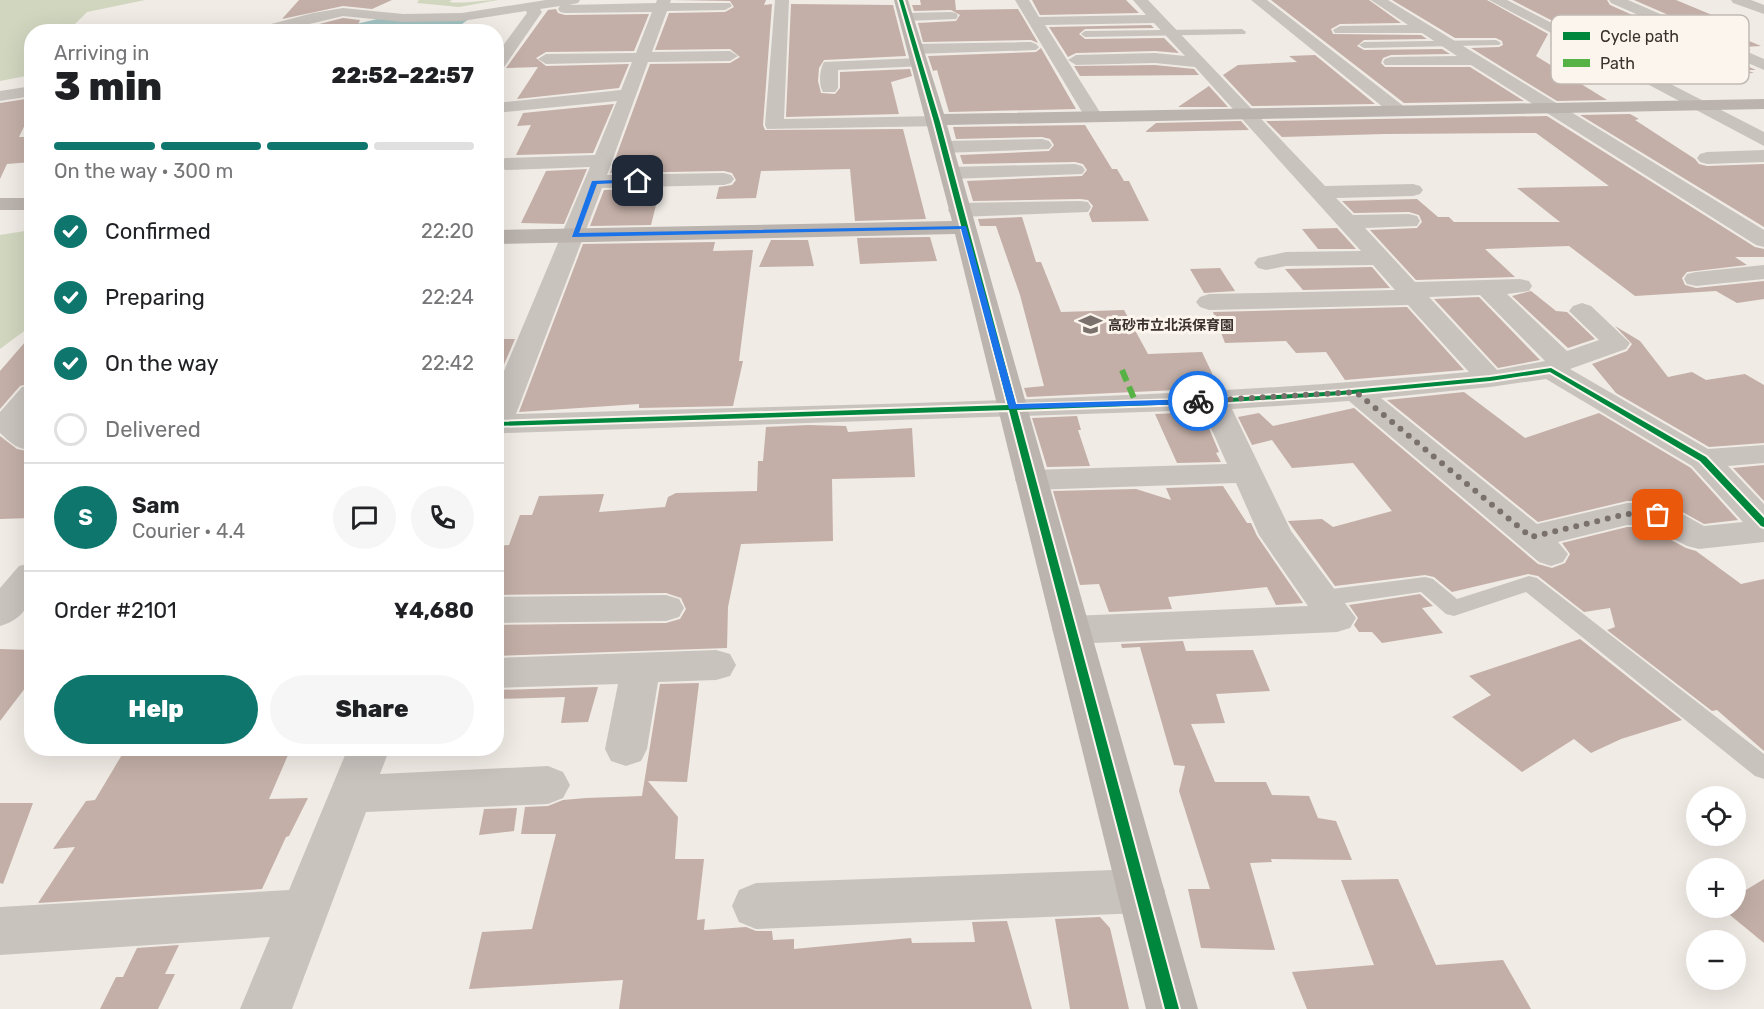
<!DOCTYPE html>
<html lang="en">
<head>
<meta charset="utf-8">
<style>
	body { margin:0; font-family:Rubik,"Noto Sans JP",sans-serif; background:#f6f6f6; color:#202124; height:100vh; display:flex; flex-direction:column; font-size:22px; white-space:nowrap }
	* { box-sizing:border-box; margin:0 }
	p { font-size:20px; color:#757577 }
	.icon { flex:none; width:33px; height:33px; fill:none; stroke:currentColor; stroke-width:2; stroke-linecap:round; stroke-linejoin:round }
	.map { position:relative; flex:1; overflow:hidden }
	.side { position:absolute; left:24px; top:24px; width:480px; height:732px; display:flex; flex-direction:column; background:#fff; border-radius:24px; box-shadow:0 6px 24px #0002 }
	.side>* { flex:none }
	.tools { position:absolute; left:1686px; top:786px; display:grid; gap:12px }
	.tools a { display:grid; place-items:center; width:60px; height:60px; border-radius:50%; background:#fff; box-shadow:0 6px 24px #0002; font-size:30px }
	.pin { position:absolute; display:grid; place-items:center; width:51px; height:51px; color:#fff; margin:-26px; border-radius:12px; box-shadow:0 3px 9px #0006 }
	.courier { position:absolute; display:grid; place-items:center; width:60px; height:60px; margin:-30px; border:4px solid #1a73e8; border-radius:50%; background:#fff; color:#222; box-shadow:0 2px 8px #0007 }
	.headline em { font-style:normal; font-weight:800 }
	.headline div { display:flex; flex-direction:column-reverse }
	.headline { display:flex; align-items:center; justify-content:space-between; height:102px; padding:0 30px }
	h1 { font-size:39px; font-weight:800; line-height:45px }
	.bar { display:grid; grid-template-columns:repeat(4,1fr); gap:9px 6px; align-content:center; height:72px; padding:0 30px }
	.bar i { height:8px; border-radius:4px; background:#e0e0e0 }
	.bar .current { background:#0f766e }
	.bar p { grid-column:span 4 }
	.line { display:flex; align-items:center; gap:15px; padding:0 30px; border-top:2px solid #e0e0e0 }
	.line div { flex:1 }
	.round { display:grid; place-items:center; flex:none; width:63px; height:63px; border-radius:32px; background:#f6f6f6 }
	ol { padding:0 30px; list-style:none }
	li { display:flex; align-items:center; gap:18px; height:66px }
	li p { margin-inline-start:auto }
	li .icon { padding:6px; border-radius:50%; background:#0f766e; color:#fff; stroke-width:4 }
	li:last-child { color:#757577 }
	li i { width:33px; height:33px; border:3px solid #e0e0e0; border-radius:50% }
	.primary-button { display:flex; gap:12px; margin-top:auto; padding:12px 30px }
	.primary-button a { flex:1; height:69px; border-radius:36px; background:#0f766e; color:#fff; font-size:24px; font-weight:800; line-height:69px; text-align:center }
	.primary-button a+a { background:#f6f6f6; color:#202124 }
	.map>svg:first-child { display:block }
	.green { fill:#d1d6bf }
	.water { fill:#a1c2c1 }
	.building { fill:#c3afa7 }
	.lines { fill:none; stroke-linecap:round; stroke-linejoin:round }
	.lane { fill:#c9c3be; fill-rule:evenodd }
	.street { fill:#c9c3be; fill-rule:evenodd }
	.secondary { fill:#bab3ae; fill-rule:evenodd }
	.quiet { stroke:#57b246; stroke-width:6; stroke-dasharray:12 6; stroke-linecap:butt }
	.cycleway-casing { stroke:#fbf5ee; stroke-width:4 }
	.cycleway { fill:#00873e; fill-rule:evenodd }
	.route { fill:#1a73e8 }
	.done { stroke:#7a716c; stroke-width:6; stroke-dasharray:0 10.8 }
	.labels { text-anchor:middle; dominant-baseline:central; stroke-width:6; stroke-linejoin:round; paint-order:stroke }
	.far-poi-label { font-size:14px; font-weight:bold; fill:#3b302b; stroke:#fbf5ee; text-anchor:start }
	.key { fill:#fbf5ee; stroke:#c1bab4; stroke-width:1.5 }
	.key-label { font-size:16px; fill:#3b302b }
</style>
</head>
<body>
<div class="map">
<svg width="1764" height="1009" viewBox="0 0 1764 1009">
	<rect width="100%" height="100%" fill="#f0ebe5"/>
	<path class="green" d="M0,0H145L87,12L74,25L79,31L32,32L31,75L0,81Z
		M419,0H452L449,2C463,4 483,0 498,0L459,7L417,3Z
		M31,230V326L0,349V235Z"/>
	<path class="water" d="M382,18H470L453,31L321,32Z"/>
	<path class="building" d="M299,0H392L372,9L343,6L282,19Z
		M673,0H766L764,5L772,4L763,125L765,130L903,129L926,219L855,221L850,169L761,171L756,198L716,199L719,187L732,185L736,180L732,173L724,171L610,173L650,64L730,63L740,57L730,49L655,50L669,13L725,12L734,7L730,1Z
		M920,0H955L956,10L1018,9L1038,43L1031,40L923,42L918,23L956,21L960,15L951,10L914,11L912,5H921Z
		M1032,0H1126L1139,13L1040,15Z
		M1271,0H1369L1401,23L1340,24L1331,29L1333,34L1421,35L1427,39L1364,40L1357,46L1364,50L1442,49L1450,54L1391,55L1383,58L1381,63L1385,67H1470L1524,101L1404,103Z
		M1392,0H1487L1548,34L1536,56L1607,100L1557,101L1471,48L1499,47L1503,45L1502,41L1496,38H1455Z
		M1512,0H1607L1610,5L1756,70H1746L1754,73L1717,74L1733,82L1674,83Z
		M1634,0H1676L1748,30H1723L1761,46L1744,47L1751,50H1749Z
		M791,4L893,5L906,56L824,60L819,68L818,81L821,93L835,94L840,88V72L910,69L912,76L891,82L899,114L786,117Z
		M556,9L558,13L565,15L649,14L634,51L546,52L536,58L546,66L629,64L619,88L517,99L538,67L506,68L548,10Z
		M343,18L360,20L355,32H288Z
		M1151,25L1154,28L1085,29L1079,34L1085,39L1164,38L1179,53L1155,51L1076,53L1068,57L1049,27Z
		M1041,48L1076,109L949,112L937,70L933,71L928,56L1036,52Z
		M1315,55L1375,104L1252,106L1223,75L1238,65L1297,62L1289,56Z
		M1155,65L1194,69L1199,75L1080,76L1074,66Z
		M1209,86L1228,107H1178Z
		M32,98V110L19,137H32V162L7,164L0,179V103Z
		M614,104L593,153L516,155L531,125L517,126L523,113Z
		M1630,114L1639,119L1635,120L1695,159L1699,164L1707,166L1764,164V227L1580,115Z
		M1547,116L1755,247L1764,249V257H1735L1747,265L1687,272L1682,278L1685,285L1696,288L1764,281V299L1737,303L1716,291L1635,296L1569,246L1485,249L1515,277L1416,280L1370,230L1417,228L1422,222L1419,215L1409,212L1354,213L1342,201L1417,199L1438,217H1449L1454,222H1560L1517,188L1609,186L1536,133L1384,134L1282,137L1266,121Z
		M1241,121L1249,130L1145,132L1156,123Z
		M1085,125L1112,169H1117L1124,181H1129L1149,221L1092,222L1089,214L1093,206L1088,200L1080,199L973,201L967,181L1082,176L1087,170L1083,164L1075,162L963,164L960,155L1049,151L1054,145L1050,139L1042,137L956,139L953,127Z
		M587,169L564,224L521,223L546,171Z
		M660,189L651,225L590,226L604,190Z
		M1022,217L1036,262H1041L1061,312L1124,310L1148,354L1202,352L1219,388L1027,397L1024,388L1044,386L1020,295L996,226H980L978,219Z
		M1337,228L1356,249H1318L1302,229Z
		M930,237L937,261L860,264L857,238Z
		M771,240H808L814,266L759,267Z
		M715,242L713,251L753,250L739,361H743L733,406L639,408V404L519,412L583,244Z
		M1372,267L1390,288L1303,290L1285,269Z
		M1220,268L1235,291L1204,293L1190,269Z
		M1531,291L1556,311L1567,312L1595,339L1568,348L1512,296Z
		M1479,297L1540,360L1498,368L1434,299Z
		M1407,307L1464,370L1345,380L1326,352L1296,353L1286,341L1225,343L1213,312Z
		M1615,326L1640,341L1668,377L1692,372L1706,380L1745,374L1764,385V443L1709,447L1616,393L1592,364L1627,351L1632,344Z
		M32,334V383L20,386L0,409V371Z
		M496,339H515L496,383Z
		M1464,392L1525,438L1599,413L1691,468L1738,520L1704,524L1670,505L1648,501H1627L1538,522L1387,400Z
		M1354,408L1538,564L1552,568L1565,563L1570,554L1562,543L1627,527H1647L1686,548L1696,551L1741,584L1764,579V751L1717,710L1712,711L1607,630L1615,627L1610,608L1584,612L1538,576L1528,574L1452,592L1434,577L1425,575L1335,586L1288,521L1322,519L1333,527L1392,511L1353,463L1292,468L1272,440L1252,445L1238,417L1259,413L1273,426Z
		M1202,412L1219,452L1216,453L1221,462L1177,463L1155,414Z
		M1077,416L1081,430H1078L1090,466L1047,467L1032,418Z
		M808,425L846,426L848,432L912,428L915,477L832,479L833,541L741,544L728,607L727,648L496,656V625L666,623L680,619L686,609L681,598L666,593L496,595V546L509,545L520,515H532L539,496L604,494L599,512L665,507L668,497L676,493L757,491L758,461H763L766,427Z
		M0,436L17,449L32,452V518L0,519Z
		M1764,465V501L1733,468Z
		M1223,486L1247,523H1251L1257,536L1303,603L1276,605L1267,587L1168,597L1172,609L1109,612L1099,584L1080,585L1053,491L1136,489L1171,500L1166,488Z
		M1420,594L1433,606L1422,608L1443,633L1382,643L1372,632H1359L1354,625L1358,618L1349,605Z
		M1580,639L1682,720L1621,739L1591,753L1574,739L1522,772L1452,717L1491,695L1469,676Z
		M1183,641L1186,651L1253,650L1270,691L1216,694L1225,723L1191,724L1215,782H1266L1272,795L1309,796L1318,818L1336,821L1352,860L1271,859L1272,862L1250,863L1275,950L1201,948L1188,889H1210L1179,791L1185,766L1174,765L1140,647L1122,648L1121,644Z
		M0,649L32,650V679L0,721Z
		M699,683L687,782L648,781L678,817L675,859H704L697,920L705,919L704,930L746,927L756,931H772L773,940L794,939V949L911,938L912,943L975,942L972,922L1007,921L1032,1009H619L623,980L469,989L482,932L532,929L556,834H521L525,807L548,806L563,800L586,798L642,796L660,684Z
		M598,687L588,722L561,723L565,697L496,699V690Z
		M126,748H291L269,799L308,798L289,836L286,837L262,889L38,903L75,847L53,849L86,801L95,800Z
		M0,803H33L3,884L0,883Z
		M517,808L514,831L479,835L484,809Z
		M1398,879L1436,965L1503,960L1531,1009H1307L1292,972L1374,965L1341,880Z
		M1764,879V943L1730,915L1734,912L1729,908H1736V896Z
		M1100,917L1110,928L1129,1009H1070L1055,919Z
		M179,945L165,974H175L158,1009H100L116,977H123L137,948Z"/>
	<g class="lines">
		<path class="lane" d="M1242,29L1246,32L1245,34L1085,37L1081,34L1085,31Z
			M1496,40L1501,43L1499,45L1364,48L1359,45L1364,42Z
			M1529,576L1537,578L1764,754V779L1755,776L1526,592L1454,616L1446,614L1421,592L1324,606L1316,603L1313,598L1316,593L1324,590L1425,577L1433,579L1457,599Z"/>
		<path class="street" d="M546,0H580L578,3L569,5L656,3L657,0H671L670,3H730L732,6L725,10L667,11L652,52L730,51L738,56L730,61L648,62L607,175L724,173L731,175L734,179L731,183L724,185L602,188L516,414C833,404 1152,402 1469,372L1408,305L1209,310L1200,307L1196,302L1200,297L1209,294L1395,290L1373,265L1286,266L1266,270L1258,268L1254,263L1258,258L1286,252L1361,251L1195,67L1155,63L1076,65L1068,60L1076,55L1155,53L1185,56L1154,23L1045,25L1103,117L1100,121H1088L1085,117L1015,0H1029L1039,17L1146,15L1133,0H1148L1325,186L1413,184L1420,186L1423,190L1420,194L1413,196L1336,198L1353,215L1409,214L1417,216L1420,221L1417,226L1365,228L1415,282L1520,279L1529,281L1532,286L1529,291L1507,294L1567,351L1599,340L1569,311L1573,306L1582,303L1591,306L1630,343L1626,349L1570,369L1708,449L1764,445V463L1728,466L1764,504V542L1699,549L1687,546L1648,525H1627L1558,542L1568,554L1563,562L1551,566L1539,562L1349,401L1232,409L1291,531L1356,618L1350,628L1337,632L1071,644L1058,640L1052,630L1058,620L1071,616L1308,606L1259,535L1236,483L1031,490L1020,487L1015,480L1020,473L1031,470L1227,464L1203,410L505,433L496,435V390L590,167L506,170L499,168L496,163L499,160L506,158L595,155L617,101L496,113V103L621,90L632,62L546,64L538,59L546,54L636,53L652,12L565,13L560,12L558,9L560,6L540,9L542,12L502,70L496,72V55L527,13L526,11L462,21L403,22L343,16L276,32H250L252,29L313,13L343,8L403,14L462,13ZM1480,295L1545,361L1497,370L1429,297ZM1546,379L1692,466L1743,522L1704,526L1670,507L1648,503H1627L1537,524L1381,398L1490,387Z
			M775,0H789L784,119L937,116L944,118L946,122L944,126L767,129L765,125Z
			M1251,0H1267L1406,108L1409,112L1406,116H1394Z
			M1371,0H1388L1764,230V247L1756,245L1471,65H1385L1383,62L1385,59L1391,57L1457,56L1422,33H1335L1333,30L1340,26L1408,25Z
			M1489,0H1507L1764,132V146Z
			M1609,0H1628L1764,59V70L1611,3Z
			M1731,0H1751L1764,5V14L1733,3Z
			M951,12L956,13L958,16L956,19L906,21L899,17L906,13Z
			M1031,42L1036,44L1039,47L1036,50L915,54L907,49L915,44Z
			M918,58L924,60L926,63L924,66L838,70V88L835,92H823C818,85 820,68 824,62Z
			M32,86V96L0,101V91Z
			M1042,139L1049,141L1052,145L1049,149L944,153L937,151L934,147L937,143L944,141Z
			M1764,150V162L1707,164L1700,162L1697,158L1700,154L1707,152Z
			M1075,164L1082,166L1085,170L1082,174L950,179L943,177L940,173L943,169L950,167Z
			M1080,201L1088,202L1091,207L1088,212L959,217L951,215L948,210L951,205L959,203Z
			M1764,265V279L1696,286L1687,284L1684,279L1687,274L1696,272Z
			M32,385V412L24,422L32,429V450C17,450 10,442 0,433V412L22,387Z
			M32,563C32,592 34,616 0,626V588L19,566Z
			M666,595L679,599L684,608L679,617L666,621L496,623V597Z
			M716,650L730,654L736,665L730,676L716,680L658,682L647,749L641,761L626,766L611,761L605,749L618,684L496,688V658Z
			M348,748H390L380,774L548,766L563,772L570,785L563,798L548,804L366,812L292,1009H240L270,937L0,955V907L289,890Z
			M1141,869L1158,875L1165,891L1158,907L1141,913L756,929L739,922L732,906L739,890L756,883Z"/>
		<path class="secondary" d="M894,0H908L944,114L1764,99V109L947,125L1198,1009H1146L955,234L496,244V230L952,221Z
			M0,198H32V210H0Z"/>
		<path class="quiet" d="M1122,370L1136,403"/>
		<defs>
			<path id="cycleway" d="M899,0H903L940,122L1016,405L1214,399L1341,391L1490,377L1551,368L1706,457L1764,518V527L1761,526L1700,461L1550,372L1490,381L1341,395L1214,403L1017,410L1179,1009H1165L1009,410L496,426V422L1008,405L934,122Z"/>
		</defs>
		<use href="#cycleway" class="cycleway-casing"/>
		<use href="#cycleway" class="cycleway"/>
	</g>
	<path class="route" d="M638,179L640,182L597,184L579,233L966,226L1016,404L1198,399L1202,401L1198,404L1009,409L961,229L572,237L592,181Z"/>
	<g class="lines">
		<path class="done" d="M1198,401L1356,392L1531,537L1627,514L1658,515"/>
	</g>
	<defs>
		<symbol id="school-bare" viewBox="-9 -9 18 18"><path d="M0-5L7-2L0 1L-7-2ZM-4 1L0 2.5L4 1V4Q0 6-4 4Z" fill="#7a716c" stroke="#fbf5ee" stroke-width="2.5" paint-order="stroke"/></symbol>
	</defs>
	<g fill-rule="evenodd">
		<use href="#school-bare" x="1074" y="308" width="33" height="33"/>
	</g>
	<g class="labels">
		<g class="far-poi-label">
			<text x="1108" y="325">高砂市立北浜保育園</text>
		</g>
	</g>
	<rect x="1551" y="15" width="198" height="69" rx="9" class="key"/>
	<rect x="1563" y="32" width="27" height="8" fill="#00873e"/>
	<rect x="1563" y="59" width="27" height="8" fill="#57b246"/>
	<g class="key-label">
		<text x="1600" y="42">Cycle path</text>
		<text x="1600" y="69">Path</text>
	</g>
</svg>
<div class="tools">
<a><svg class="icon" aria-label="locate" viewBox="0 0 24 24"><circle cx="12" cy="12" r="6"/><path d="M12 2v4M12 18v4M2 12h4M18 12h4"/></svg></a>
<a>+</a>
<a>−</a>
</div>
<div class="pin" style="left:1658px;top:515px;background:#ea580c"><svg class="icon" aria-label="bag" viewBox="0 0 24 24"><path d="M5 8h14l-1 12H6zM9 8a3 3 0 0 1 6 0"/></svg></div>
<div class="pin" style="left:638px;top:181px;background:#1f2937"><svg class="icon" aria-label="home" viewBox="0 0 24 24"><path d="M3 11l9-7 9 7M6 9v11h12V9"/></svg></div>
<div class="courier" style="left:1198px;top:401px"><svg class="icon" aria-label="bike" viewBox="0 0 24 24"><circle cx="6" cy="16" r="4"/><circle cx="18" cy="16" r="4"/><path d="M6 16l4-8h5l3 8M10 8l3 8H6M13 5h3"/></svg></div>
<section class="side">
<div class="headline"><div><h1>3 min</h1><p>Arriving in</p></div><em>22:52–22:57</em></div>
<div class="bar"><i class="current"></i><i class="current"></i><i class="current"></i><i></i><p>On the way · 300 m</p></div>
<ol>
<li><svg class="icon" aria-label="check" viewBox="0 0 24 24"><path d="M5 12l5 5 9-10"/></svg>Confirmed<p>22:20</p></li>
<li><svg class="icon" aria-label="check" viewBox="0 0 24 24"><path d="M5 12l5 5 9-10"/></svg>Preparing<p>22:24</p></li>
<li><svg class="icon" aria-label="check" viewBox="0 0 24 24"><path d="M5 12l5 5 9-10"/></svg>On the way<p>22:42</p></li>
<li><i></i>Delivered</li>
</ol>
<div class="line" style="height:108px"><b class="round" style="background:#0f766e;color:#fff">S</b><div><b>Sam</b><p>Courier · 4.4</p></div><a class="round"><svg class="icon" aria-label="chat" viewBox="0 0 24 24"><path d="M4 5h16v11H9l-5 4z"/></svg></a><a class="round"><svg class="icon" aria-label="phone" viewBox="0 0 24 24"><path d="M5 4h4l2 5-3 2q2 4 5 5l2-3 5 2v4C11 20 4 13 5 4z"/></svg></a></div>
<div class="line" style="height:78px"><div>Order #2101</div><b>¥4,680</b></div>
<div class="primary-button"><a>Help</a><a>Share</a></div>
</section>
</div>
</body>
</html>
